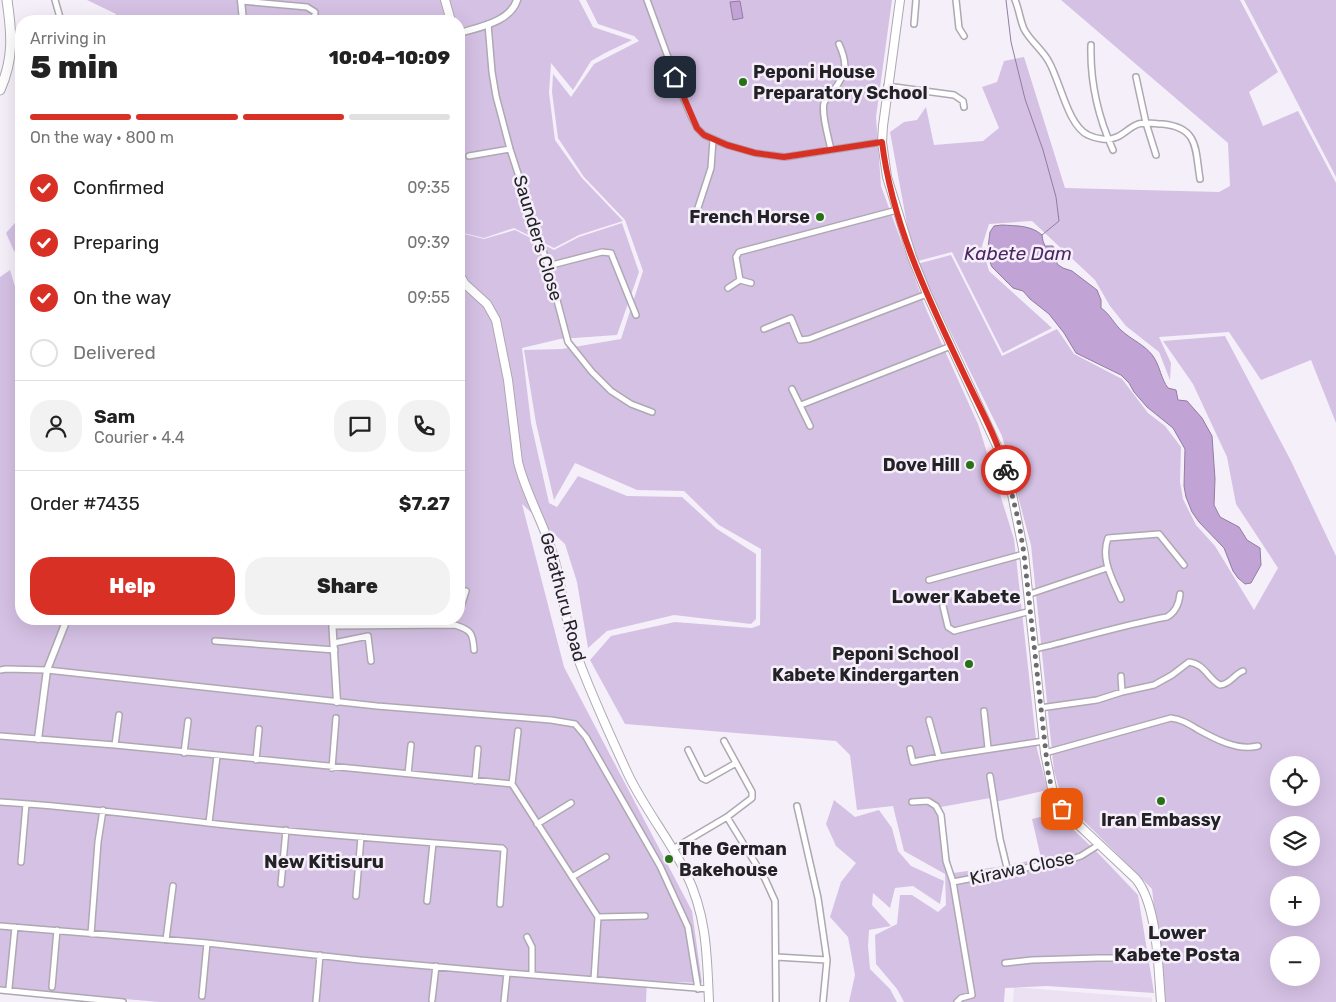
<!DOCTYPE html>
<html lang="en">
<head>
<meta charset="utf-8">
<style>
	body { margin:0; font-family:Rubik,sans-serif; background:#f2f2f2; color:#222; height:100vh; display:flex; flex-direction:column; font-size:19px; white-space:nowrap }
	* { box-sizing:border-box; margin:0 }
	p { font-size:16px; color:#767676 }
	.icon { flex:none; width:28px; height:28px; fill:none; stroke:currentColor; stroke-width:2; stroke-linecap:round; stroke-linejoin:round }
	.map { position:relative; flex:1; overflow:hidden }
	.sheet { position:absolute; left:15px; top:15px; width:450px; height:610px; display:flex; flex-direction:column; background:#fff; border-radius:20px; box-shadow:0 5px 20px #0002 }
	.sheet>* { flex:none }
	.buttons { position:absolute; left:1270px; top:756px; display:grid; gap:10px }
	.buttons a { display:grid; place-items:center; width:50px; height:50px; border-radius:50%; background:#fff; box-shadow:0 5px 20px #0002; font-size:25px }
	.pin { position:absolute; display:grid; place-items:center; width:42px; height:42px; color:#fff; margin:-21px; border-radius:10px; box-shadow:0 2px 8px #0006 }
	.courier { position:absolute; display:grid; place-items:center; width:50px; height:50px; margin:-25px; border:4px solid #d93025; border-radius:50%; background:#fff; color:#222; box-shadow:0 1px 6px #0007 }
	.overview em { font-style:normal; font-weight:800 }
	.overview div { display:flex; flex-direction:column-reverse }
	.overview { display:flex; align-items:center; justify-content:space-between; height:85px; padding:0 15px }
	h1 { font-size:32px; font-weight:800; line-height:38px }
	.bar { display:grid; grid-template-columns:repeat(4,1fr); gap:8px 5px; align-content:center; height:60px; padding:0 15px }
	.bar i { height:6px; border-radius:4px; background:#e0e0e0 }
	.bar .on { background:#d93025 }
	.bar p { grid-column:span 4 }
	.line { display:flex; align-items:center; gap:12px; padding:0 15px; border-top:1px solid #e0e0e0 }
	.line div { flex:1 }
	.round { display:grid; place-items:center; flex:none; width:52px; height:52px; border-radius:20px; background:#f2f2f2 }
	ol { padding:0 15px; list-style:none }
	li { display:flex; align-items:center; gap:15px; height:55px }
	li p { margin-inline-start:auto }
	li .icon { padding:5px; border-radius:50%; background:#d93025; color:#fff; stroke-width:4 }
	li:last-child { color:#767676 }
	li i { width:28px; height:28px; border:2px solid #e0e0e0; border-radius:50% }
	.primary-button { display:flex; gap:10px; margin-top:auto; padding:10px 15px }
	.primary-button a { flex:1; height:58px; border-radius:20px; background:#d93025; color:#fff; font-size:20px; font-weight:800; line-height:58px; text-align:center }
	.primary-button a+a { background:#f2f2f2; color:#222 }
	.map>svg:first-child { display:block }
	.built { fill:#ebe1f3 }
	.green { fill:#d5c1e4; fill-rule:evenodd }
	.water { fill:#c1a3d6; stroke:#927ca1 }
	.lines { fill:none; stroke-linecap:round; stroke-linejoin:round }
	.stream { stroke:#927ca1; stroke-width:1 }
	.minor-casing { stroke:#aea8b2; stroke-width:8 }
	.tertiary-casing { stroke:#aea8b2; stroke-width:9 }
	.secondary-casing { stroke:#aea8b2; stroke-width:10 }
	.primary-casing { stroke:#aea8b2; stroke-width:11 }
	.minor { stroke:#fff; stroke-width:5 }
	.tertiary { stroke:#fff; stroke-width:6 }
	.secondary { stroke:#fff; stroke-width:8 }
	.primary { stroke:#fff; stroke-width:9 }
	.done { stroke:#6d6a70; stroke-width:5; stroke-dasharray:0 9 }
	.route { stroke:#d93025; stroke-width:6 }
	.poi-dot { fill:#287216; stroke:#f5effa; stroke-width:2 }
	.labels { text-anchor:middle; dominant-baseline:central; stroke-width:5; stroke-linejoin:round; paint-order:stroke }
	.poi-label { font-size:18px; font-weight:bold; fill:#242226; stroke:#f5effa; text-anchor:end }
	.street-label { font-size:18px; fill:#242226; stroke:#f5effa }
	.water-label { font-size:19px; font-style:italic; fill:#4d2764; stroke:#f5effa }
	.neighbourhood-label { font-size:19px; font-weight:bold; fill:#242226; stroke:#f5effa }
</style>
</head>
<body>
<div class="map">
<svg width="1336" height="1002" viewBox="0 0 1336 1002">
	<rect width="100%" height="100%" fill="#f5effa"/>
	<path class="built" d="M1014,987L1152,998V1002H1013Z"/>
	<path class="green" d="M87,0H579L593,27L632,40L605,53L591,61L573,90L551,63L549,93L555,140L582,178L623,221L579,235L554,248L514,228L484,238L460,232L459,233V21H112L116,14Z
		M586,0H892L876,117L881,186L926,309L978,424L1014,539L1037,749L1045,780L1061,818L1098,853L1138,895L1154,993L1047,986L1005,988L1004,1002H904L897,989L876,964L875,935L897,924L900,895H912L938,912L946,905L945,874L904,851L893,806L857,810L850,755L836,741L625,724L590,660L611,636L675,622L752,628L760,625L761,549L719,525L684,491L637,490L575,463L554,500L536,423L524,350L562,349L621,339L643,271L625,220L584,177L558,138L552,92L553,74L571,97L594,64L639,41L634,36L598,24ZM1047,790L1053,814L1032,819L1041,858L1010,865L995,802ZM990,798L1004,866L953,873L945,840L941,807Z
		M1061,0H1240L1278,72L1249,92L1263,126L1298,111L1336,183V423L1311,360L1261,380L1229,332L1159,337L1171,363L1170,380L1159,352L1126,326L1110,306L1095,280L1032,221L989,224L982,246L989,271L1052,328L1003,353L952,252L914,262L890,132L904,122L917,120L926,107L934,145L983,141L999,128L982,87L997,82L1004,61L1024,57L1065,188L1219,192L1230,186L1228,143Z
		M1244,0H1336V177Z
		M21,216V256L14,251L6,233Z
		M622,223L639,272L617,335L560,339L522,348L531,423L549,503L557,507L578,476L627,496L682,497L717,529L756,554V619L751,624L674,615L607,631L588,648L577,582L565,544L522,504L564,667L692,911L702,983L647,981L646,1002H159L0,988V277L10,270L16,290L21,282V619H459V235L461,233L484,239L515,230L554,250L579,237Z
		M951,255L1002,356L1057,329L1074,354L1122,379L1148,413L1165,426L1181,447L1180,482L1183,499L1196,525L1215,546L1254,610L1278,568L1236,504L1227,457L1193,384L1163,341L1225,336L1291,461L1336,556V1002H1165L1152,889L1062,799L1054,771L1031,545L1002,436L917,264ZM1279,765H1311V798H1279ZM1279,825H1311V858H1279ZM1279,885H1311V918H1279ZM1279,945H1311V978H1279Z
		M834,800L855,817L879,810L892,828L898,851L911,866L944,881L940,904L913,886L895,888L890,908L873,893L872,905L891,926L869,930L868,946L870,969L890,989L897,1002H849L855,975L848,937L830,917L841,882L856,863L836,846L826,824Z"/>
	<path class="water" d="M740,1L743,18L733,20L730,2Z
		M1002,225C1016,226 1031,225 1042,235L1043,241L1045,246H1053L1058,256L1057,264L1063,268L1072,271L1097,290L1101,300V308C1110,314 1114,324 1122,331C1132,340 1145,345 1153,356C1160,366 1161,379 1168,388L1176,390L1178,400L1187,401L1202,418L1212,436L1215,479L1214,505L1220,517L1239,527L1247,540L1260,548L1261,565L1251,583L1245,584L1238,578L1233,571L1224,548L1199,522L1192,512L1186,497L1184,486L1185,449L1173,428L1147,407L1134,392L1129,383L1121,375L1076,353L1064,333L1049,314L1030,299L1023,291L1013,288L992,267L987,255L990,232L994,226Z"/>
	<g class="lines">
		<path class="stream" d="M1006,0L1011,42L1025,99L1043,150L1056,197L1059,221L1042,235"/>
		<defs>
			<path id="minor" d="M55,0L61,21
				M647,0L680,90L691,116L697,128L704,135L727,145L755,153L785,157L882,142
				M956,0L959,28L964,36
				M1015,0C1019,9 1020,20 1024,29C1030,41 1043,50 1049,62C1060,81 1068,126 1088,135C1096,139 1108,141 1117,137C1124,134 1129,128 1136,125C1144,121 1154,124 1163,124C1199,128 1195,149 1200,179
				M241,1L307,7L315,12L314,21
				M488,24L492,72L496,96L510,149L548,266L568,342L592,372L611,391L631,404L652,412
				M914,24L916,0
				M1091,45C1090,81 1098,117 1113,150
				M1136,77L1146,123L1156,155
				M887,86L954,95L963,101L964,107
				M831,150C829,139 821,114 824,103C826,98 830,95 833,91C847,73 848,64 839,44
				M469,156L510,149
				M695,217L711,168L713,140
				M548,266L602,252L611,253L636,315
				M740,280L736,257L739,252L897,210
				M728,288L740,280L751,283
				M764,329L791,318L800,340L809,339L927,294
				M792,389L810,426
				M801,405L951,346
				M929,580L1024,554
				M1030,594L1107,568
				M1121,599C1113,580 1100,559 1108,538L1159,534L1184,565
				M943,606L948,627L954,631L1031,611
				M459,613L466,591
				M333,626L455,625C471,630 473,633 474,650
				M215,641L335,650
				M334,643L368,636L371,661
				M1035,649C1079,639 1122,625 1167,617C1176,612 1179,604 1180,594
				M0,670L6,669L47,670L377,706L551,720L575,724L586,737L660,866L688,927L698,989
				M1121,676L1122,692
				M1040,708L1097,700L1122,692L1154,685L1172,675L1189,662C1205,664 1208,679 1220,685C1231,684 1234,674 1243,671
				M984,711L988,748
				M929,720L939,757L1044,741
				M0,736L115,745L512,784L598,917L594,980
				M115,745L119,715
				M910,749L913,762L939,757
				M688,750L702,778L706,780L736,763
				M184,753L188,721
				M1045,753L1171,718C1181,719 1189,724 1197,729C1215,739 1237,751 1258,746
				M256,760L259,729
				M332,768L336,718
				M408,774L411,745
				M990,776L1000,839L1008,872
				M475,781L478,749
				M512,784L518,731
				M0,802C70,806 138,815 208,823C305,834 404,841 502,848L504,850L500,904
				M912,802L928,801L936,806L941,815L946,861L953,882
				M797,806L818,898L827,960L823,1002
				M727,817L765,879L775,901L776,1002
				M209,823L217,756
				M537,824L571,803
				M673,849L727,817L752,798V792L724,741
				M21,862L26,804
				M572,877L606,857
				M281,884L286,830
				M356,896L361,837
				M427,901L433,843
				M598,917L645,916
				M0,926L207,943L360,960L507,973L709,989
				M91,934L98,842L103,810
				M527,937L532,947V975
				M166,940L173,886
				M776,957L827,960
				M1005,963L1032,960L1098,958H1157
				M52,987L57,930
				M9,988L15,927
				M0,990L123,1002
				M202,996L207,943
				M432,1000L436,966
				M316,1002L320,955
				M504,1002L507,973
				M957,1002L961,998L972,995L953,882L1072,859L1081,856L1100,844"/>
			<path id="tertiary" d="M241,0L243,21
				M460,33C479,27 510,22 517,0
				M332,619L337,702
				M38,739L47,670L67,619"/>
			<path id="secondary" d="M445,0L451,21
				M900,0L883,126L882,142L887,177L912,257L927,294L997,446L1010,484L1024,554L1045,753L1053,793L1067,814L1136,879C1158,906 1158,968 1161,1002
				M459,32V34
				M459,274L465,284L487,304L496,320L508,380L518,462C526,495 545,525 554,558C563,588 564,620 575,650C589,690 609,733 627,772C643,807 669,838 686,873C707,916 707,956 709,1002"/>
			<path id="primary" d="M0,90C14,58 12,34 7,0"/>
		</defs>
		<use href="#minor" class="minor-casing"/>
		<use href="#tertiary" class="tertiary-casing"/>
		<use href="#secondary" class="secondary-casing"/>
		<use href="#primary" class="primary-casing"/>
		<use href="#minor" class="minor"/>
		<use href="#tertiary" class="tertiary"/>
		<use href="#secondary" class="secondary"/>
		<use href="#primary" class="primary"/>
	</g>
	<g class="lines">
		<path class="done" d="M1006,470L1019,523L1024,554L1048,772L1053,793L1062,809"/>
		<path class="route" d="M675,77L697,128L704,135L727,145L755,153L784,157L882,142C892,224 928,298 963,372C978,404 996,436 1006,470"/>
	</g>
	<g class="poi-dot">
		<circle cx="743" cy="82" r="5"/>
		<circle cx="820" cy="217" r="5"/>
		<circle cx="970" cy="465" r="5"/>
		<circle cx="969" cy="664" r="5"/>
		<circle cx="1161" cy="801" r="5"/>
		<circle cx="669" cy="859" r="5"/>
	</g>
	<g class="labels">
		<g class="poi-label">
			<text x="753" y="72" text-anchor="start">Peponi House<tspan x="753" dy="21">Preparatory School</tspan></text>
			<text x="810" y="217">French Horse</text>
			<text x="960" y="465">Dove Hill</text>
			<text x="959" y="654">Peponi School<tspan x="959" dy="21">Kabete Kindergarten</tspan></text>
			<text x="1161" y="820" text-anchor="middle">Iran Embassy</text>
			<text x="679" y="849" text-anchor="start">The German<tspan x="679" dy="21">Bakehouse</tspan></text>
		</g>
		<g class="street-label">
			<text transform="translate(538 238) rotate(73)">Saunders Close</text>
			<text transform="translate(563 597) rotate(75)">Getathuru Road</text>
			<text transform="translate(1022 868) rotate(-12)">Kirawa Close</text>
		</g>
		<g class="water-label">
			<text x="1018" y="253">Kabete Dam</text>
		</g>
		<g class="neighbourhood-label">
			<text x="956" y="596">Lower Kabete</text>
			<text x="324" y="861">New Kitisuru</text>
			<text x="1177" y="932">Lower<tspan x="1177" dy="22">Kabete Posta</tspan></text>
		</g>
	</g>
</svg>
<div class="buttons">
<a><svg class="icon" aria-label="locate" viewBox="0 0 24 24"><circle cx="12" cy="12" r="6"/><path d="M12 2v4M12 18v4M2 12h4M18 12h4"/></svg></a>
<a><svg class="icon" aria-label="layers" viewBox="0 0 24 24"><path d="M12 4l9 5-9 5-9-5zM3 14l9 5 9-5"/></svg></a>
<a>+</a>
<a>−</a>
</div>
<div class="pin" style="left:1062px;top:809px;background:#ea580c"><svg class="icon" aria-label="bag" viewBox="0 0 24 24"><path d="M5 8h14l-1 12H6zM9 8a3 3 0 0 1 6 0"/></svg></div>
<div class="pin" style="left:675px;top:77px;background:#1f2937"><svg class="icon" aria-label="home" viewBox="0 0 24 24"><path d="M3 11l9-7 9 7M6 9v11h12V9"/></svg></div>
<div class="courier" style="left:1006px;top:470px"><svg class="icon" aria-label="bike" viewBox="0 0 24 24"><circle cx="6" cy="16" r="4"/><circle cx="18" cy="16" r="4"/><path d="M6 16l4-8h5l3 8M10 8l3 8H6M13 5h3"/></svg></div>
<section class="sheet">
<div class="overview"><div><h1>5 min</h1><p>Arriving in</p></div><em>10:04–10:09</em></div>
<div class="bar"><i class="on"></i><i class="on"></i><i class="on"></i><i></i><p>On the way · 800 m</p></div>
<ol>
<li><svg class="icon" aria-label="check" viewBox="0 0 24 24"><path d="M5 12l5 5 9-10"/></svg>Confirmed<p>09:35</p></li>
<li><svg class="icon" aria-label="check" viewBox="0 0 24 24"><path d="M5 12l5 5 9-10"/></svg>Preparing<p>09:39</p></li>
<li><svg class="icon" aria-label="check" viewBox="0 0 24 24"><path d="M5 12l5 5 9-10"/></svg>On the way<p>09:55</p></li>
<li><i></i>Delivered</li>
</ol>
<div class="line" style="height:90px"><a class="round"><svg class="icon" aria-label="person" viewBox="0 0 24 24"><circle cx="12" cy="8" r="4"/><path d="M4 21q1-7 8-7t8 7"/></svg></a><div><b>Sam</b><p>Courier · 4.4</p></div><a class="round"><svg class="icon" aria-label="chat" viewBox="0 0 24 24"><path d="M4 5h16v11H9l-5 4z"/></svg></a><a class="round"><svg class="icon" aria-label="phone" viewBox="0 0 24 24"><path d="M5 4h4l2 5-3 2q2 4 5 5l2-3 5 2v4C11 20 4 13 5 4z"/></svg></a></div>
<div class="line" style="height:65px"><div>Order #7435</div><b>$7.27</b></div>
<div class="primary-button"><a>Help</a><a>Share</a></div>
</section>
</div>
</body>
</html>
